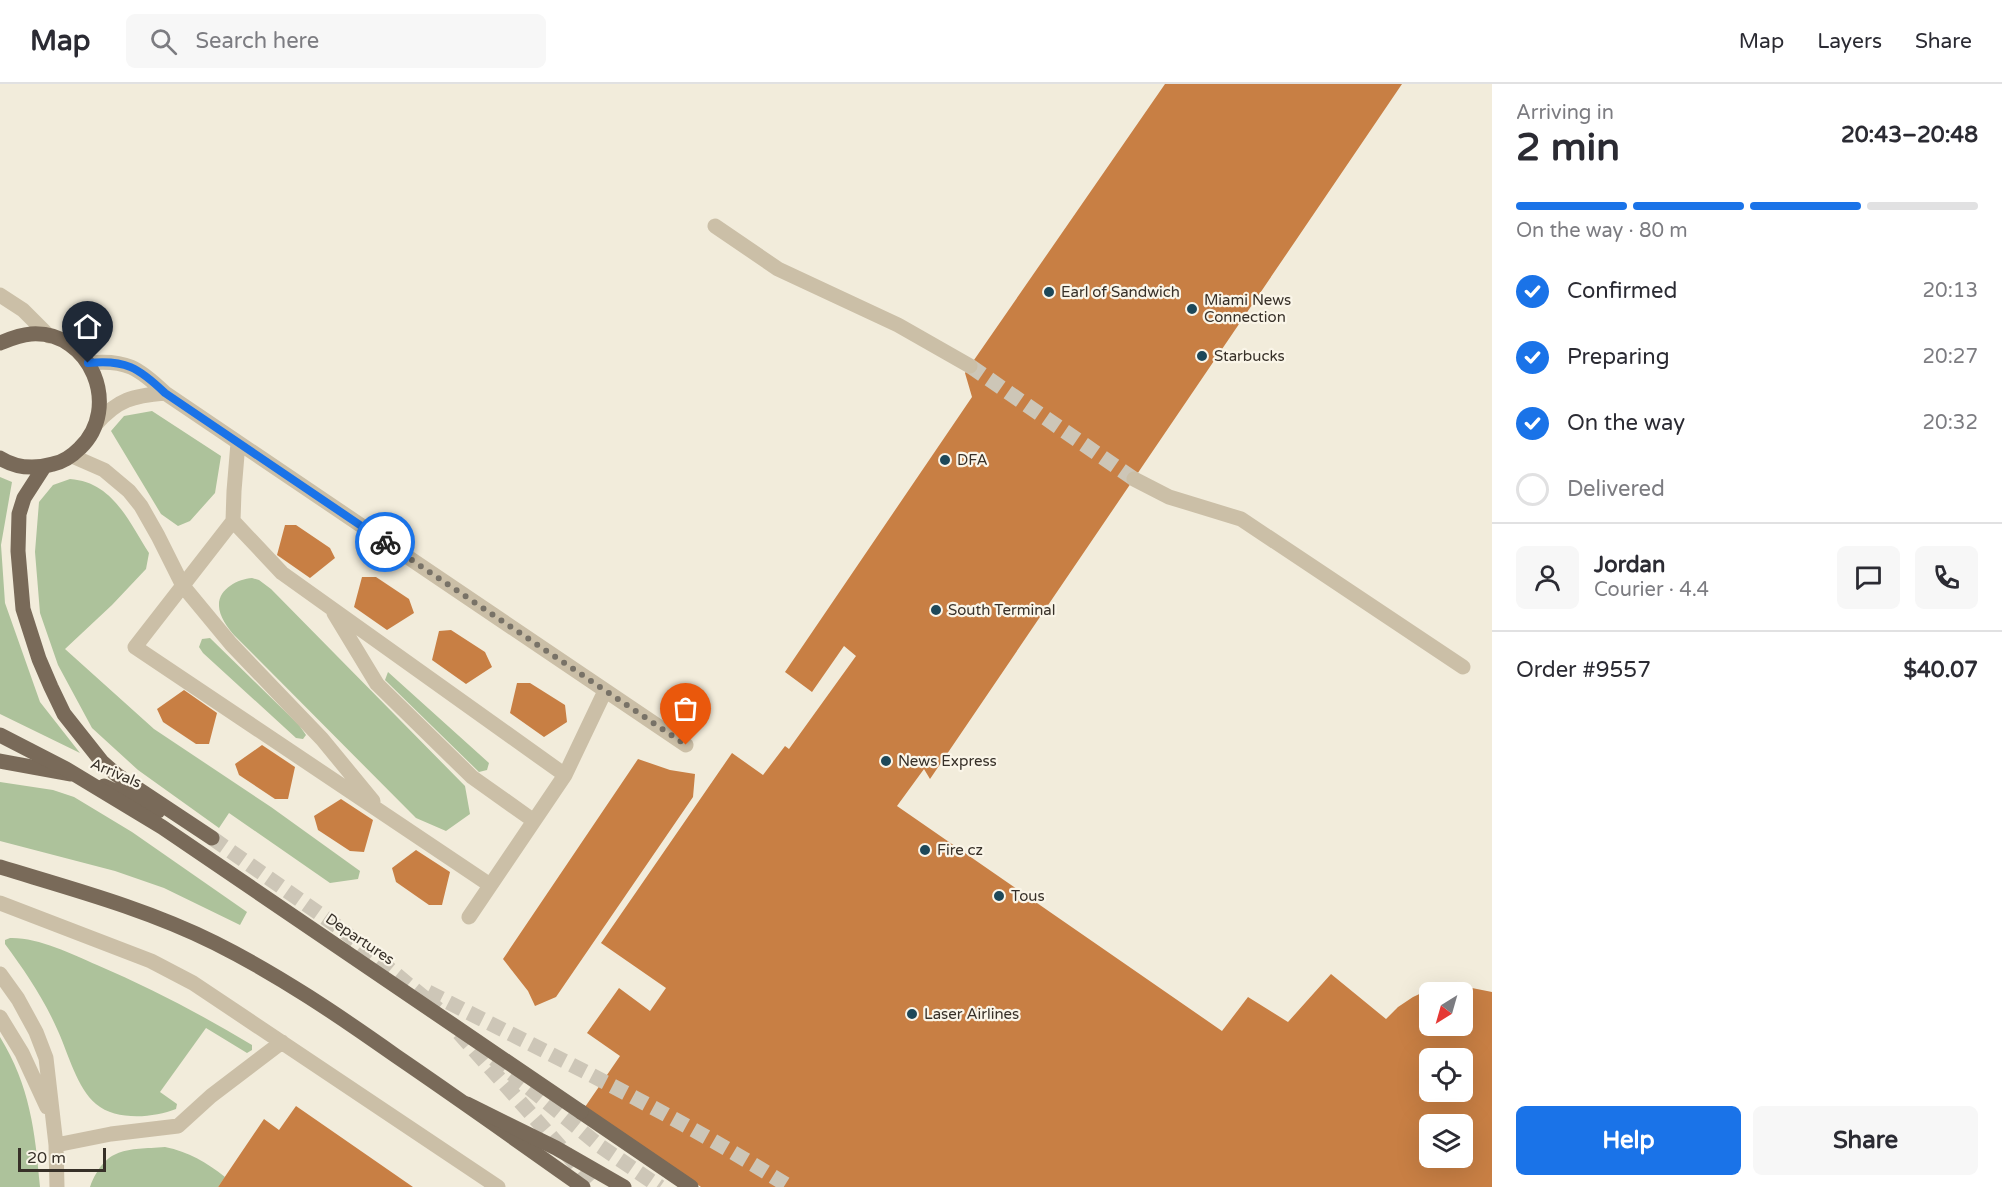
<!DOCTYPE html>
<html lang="en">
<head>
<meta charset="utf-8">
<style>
	body { margin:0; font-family:"Varela Round",sans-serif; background:#f7f7f7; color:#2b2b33; height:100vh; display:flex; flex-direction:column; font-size:22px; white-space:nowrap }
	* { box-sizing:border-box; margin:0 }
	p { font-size:20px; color:#7c7c81 }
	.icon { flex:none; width:33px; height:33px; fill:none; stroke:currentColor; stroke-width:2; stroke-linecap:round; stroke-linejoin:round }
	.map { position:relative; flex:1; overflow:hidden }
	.panel { display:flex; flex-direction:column; background:#fff; width:510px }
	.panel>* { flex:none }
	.needle { width:39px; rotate:217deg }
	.fabs { position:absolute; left:1419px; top:898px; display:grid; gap:12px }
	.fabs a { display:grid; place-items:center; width:54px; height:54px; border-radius:9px; background:#fff; box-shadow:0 6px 24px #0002; font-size:30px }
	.scale { position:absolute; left:18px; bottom:15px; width:88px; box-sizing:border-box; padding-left:6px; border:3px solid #373028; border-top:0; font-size:16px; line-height:21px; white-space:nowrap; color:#373028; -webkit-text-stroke:4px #faf5e8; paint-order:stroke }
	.pin { position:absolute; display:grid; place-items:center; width:51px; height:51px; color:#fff; margin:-62px -26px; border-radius:50% 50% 50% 0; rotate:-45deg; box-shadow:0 0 6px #0007 }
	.pin .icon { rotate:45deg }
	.courier { position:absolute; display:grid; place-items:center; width:60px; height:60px; margin:-30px; border:4px solid #1a73e8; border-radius:50%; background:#fff; color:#222; box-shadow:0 2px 8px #0007 }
	.summary em { font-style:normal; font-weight:700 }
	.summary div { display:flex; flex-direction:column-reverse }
	.summary { display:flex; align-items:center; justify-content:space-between; height:102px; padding:0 24px }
	h1 { font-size:39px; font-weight:700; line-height:45px }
	.bar { display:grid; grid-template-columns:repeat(4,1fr); gap:9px 6px; align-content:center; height:72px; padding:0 24px }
	.bar i { height:8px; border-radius:4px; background:#e1e1e2 }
	.bar .current { background:#1a73e8 }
	.bar p { grid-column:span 4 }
	.line { display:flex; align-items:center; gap:15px; padding:0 24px; border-top:2px solid #e1e1e2 }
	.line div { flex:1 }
	.round { display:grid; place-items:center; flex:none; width:63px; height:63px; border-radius:9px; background:#f7f7f7 }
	ol { padding:0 24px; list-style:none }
	li { display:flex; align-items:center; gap:18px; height:66px }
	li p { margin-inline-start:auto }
	li .icon { padding:6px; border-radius:50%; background:#1a73e8; color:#fff; stroke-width:4 }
	li:last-child { color:#7c7c81 }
	li i { width:33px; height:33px; border:3px solid #e1e1e2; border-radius:50% }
	.button { display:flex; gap:12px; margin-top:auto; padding:12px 24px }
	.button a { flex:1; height:69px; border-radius:9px; background:#1a73e8; color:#fff; font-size:24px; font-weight:700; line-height:69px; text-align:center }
	.button a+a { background:#f7f7f7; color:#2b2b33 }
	header { display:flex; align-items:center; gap:36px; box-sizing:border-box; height:84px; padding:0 30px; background:#fff; border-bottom:2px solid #e1e1e2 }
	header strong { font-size:28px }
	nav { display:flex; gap:33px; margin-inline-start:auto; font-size:21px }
	.search { width:420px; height:54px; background:#f7f7f7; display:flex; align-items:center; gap:15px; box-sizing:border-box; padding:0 21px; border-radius:9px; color:#7c7c81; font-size:22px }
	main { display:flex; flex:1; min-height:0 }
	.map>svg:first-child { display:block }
	.green { fill:#adc29b }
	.building { fill:#c87f44; fill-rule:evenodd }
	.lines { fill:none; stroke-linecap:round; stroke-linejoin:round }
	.minor-tunnel { stroke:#cdc6b7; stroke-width:15; stroke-dasharray:15 8; stroke-linecap:butt }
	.major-tunnel { stroke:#cdc6b7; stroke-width:15; stroke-dasharray:15 8; stroke-linecap:butt }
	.minor { stroke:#cbbfa7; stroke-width:15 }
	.major { stroke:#796a59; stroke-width:15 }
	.major-bridge { stroke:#796a59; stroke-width:15 }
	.done { stroke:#787267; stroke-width:6; stroke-dasharray:0 10.8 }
	.route { stroke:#1a73e8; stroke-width:8 }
	.poi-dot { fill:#1d4859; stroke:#faf5e8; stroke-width:2 }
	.labels { text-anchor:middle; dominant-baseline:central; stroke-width:4.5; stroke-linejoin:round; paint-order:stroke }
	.poi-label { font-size:15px; fill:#373028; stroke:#faf5e8; text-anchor:start }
	.street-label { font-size:15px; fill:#373028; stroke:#faf5e8 }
</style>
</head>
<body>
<header>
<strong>Map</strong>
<div class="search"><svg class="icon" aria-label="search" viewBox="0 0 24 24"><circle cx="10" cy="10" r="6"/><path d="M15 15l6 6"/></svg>Search here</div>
<nav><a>Map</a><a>Layers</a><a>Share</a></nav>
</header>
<main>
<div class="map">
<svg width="1492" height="1103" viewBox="0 0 1492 1103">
	<rect width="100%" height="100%" fill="#f2ecdb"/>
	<path class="green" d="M152,327L221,372L215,409L190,437L178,442L161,430L111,347L124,332Z
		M0,393L12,398L1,461L5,519L40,618L80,669L0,630Z
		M70,395C113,398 129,438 149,469L146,485L112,521L65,565L154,645L271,723L360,787L358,795L330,799L229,729L219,744L138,686L92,644L58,581L40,529L35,468L39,418L53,401Z
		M252,494L259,496L271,505L465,702L470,730L446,747L416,734L234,551C228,544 219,532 219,522C218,505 238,495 252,494Z
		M210,554L299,641L306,651L303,655L296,654L203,569L199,563L202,555Z
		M388,588L489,679L487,686L479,688L385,596Z
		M0,698L53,706L74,713L132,748L247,828L240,841L164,804L115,787L0,757Z
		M10,854C37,853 72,870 97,881C151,904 202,931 252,961V966L247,969L206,944L160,1008L177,1020L176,1025C153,1034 116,1037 96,1020C77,1004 68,969 58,947C44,915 25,887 5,860V856Z
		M0,953C30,1002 35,1047 40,1103H0Z
		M165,1063C189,1068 206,1078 225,1093L218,1103H90C106,1062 126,1066 165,1063Z"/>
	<path class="building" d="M1165,0H1402L930,695L924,685L897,722L1222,947L1248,913L1288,938L1331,890L1386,935L1398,923L1413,913L1428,906L1462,902L1492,908V1103H701L585,1023L620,972L587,949L619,904L650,927L666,904L601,859L732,669L763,691L785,662L789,665L856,572L844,562L812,608L785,588L972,313L965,289ZM1430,909H1462V942H1430ZM1430,975H1462V1008H1430ZM1430,1041H1462V1074H1430Z
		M285,441H296L330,464L335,474L310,494L277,471Z
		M362,493H376L409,515L414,529L387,546L354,523Z
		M451,546L485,568L492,583L466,600L432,576L439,547Z
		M517,599H530L565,621L567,638L544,653L510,629Z
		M184,606L217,629L209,660H196L163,638L157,625Z
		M262,661L295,683L288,715H275L239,691L235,680Z
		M638,675L670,686L695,690L693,713L556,913L535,922L528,907L503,875Z
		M341,715L373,736L364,768L350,767L318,746L314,732Z
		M416,766L450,788L442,821H429L396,798L392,784Z
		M296,1022L413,1103H218L264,1035L279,1046Z"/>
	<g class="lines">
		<path class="minor-tunnel" d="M970,282L1134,395"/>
		<path class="major-tunnel" d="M212,754L341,845L438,925
			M428,908C550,970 674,1030 790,1103
			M459,949L596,1103
			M494,975L600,1062L660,1103"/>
		<path class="minor" d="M715,142L778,185L898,241L970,282
			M0,211L23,226L49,252
			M88,279C126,275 139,284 165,309L686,661
			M96,340C118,315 133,312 165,309
			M238,359L234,407L233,437L135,563L490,801
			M72,372L104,386L129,407L141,422L158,452L183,502L231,560L322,655L373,717
			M1134,395L1169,413L1241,435L1463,583
			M233,437L282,489L565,691
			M334,529L377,600L472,693L534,737
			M0,819L151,877L193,899L498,1103
			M469,833L565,691L605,607
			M0,890L18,915L36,948L46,974L56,1061L57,1103
			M0,933L22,969L47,1023
			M56,1061L111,1050L178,1042L211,1012L282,958"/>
		<path class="major" d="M0,259C10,255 19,251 31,250C91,246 122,324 80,364C72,372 64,378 53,380C35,385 16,384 0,374
			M44,383L24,414L19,430L18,467L23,525L39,575L51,603L64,630L102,678L117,691L212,754
			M0,677L70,690
			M104,702L158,727
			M0,783C72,805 147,825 215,859C279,891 338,931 396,972C459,1015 521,1059 583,1103
			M581,1028L691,1103"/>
		<path class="major-bridge" d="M0,651L66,685L162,743L581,1028
			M467,1020L556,1064L624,1103"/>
	</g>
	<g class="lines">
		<path class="done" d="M385,458L686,661"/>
		<path class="route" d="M88,279C125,275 139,284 165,309L385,458"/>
	</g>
	<g class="poi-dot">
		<circle cx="1049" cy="208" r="6"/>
		<circle cx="1192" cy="225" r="6"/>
		<circle cx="1202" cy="272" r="6"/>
		<circle cx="945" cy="376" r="6"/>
		<circle cx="936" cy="526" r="6"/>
		<circle cx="886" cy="677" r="6"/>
		<circle cx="925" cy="766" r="6"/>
		<circle cx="999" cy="812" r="6"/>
		<circle cx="912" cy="930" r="6"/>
	</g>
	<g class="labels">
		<g class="poi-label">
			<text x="1061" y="208">Earl of Sandwich</text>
			<text x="1204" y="216">Miami News<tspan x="1204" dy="17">Connection</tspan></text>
			<text x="1214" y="272">Starbucks</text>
			<text x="957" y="376">DFA</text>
			<text x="948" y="526">South Terminal</text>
			<text x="898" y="677">News Express</text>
			<text x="937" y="766">Fire cz</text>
			<text x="1011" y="812">Tous</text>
			<text x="924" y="930">Laser Airlines</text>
		</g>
		<g class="street-label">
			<text transform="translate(116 689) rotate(23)">Arrivals</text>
			<text transform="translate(360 855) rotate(34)">Departures</text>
		</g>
	</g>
</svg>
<div class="fabs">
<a><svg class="needle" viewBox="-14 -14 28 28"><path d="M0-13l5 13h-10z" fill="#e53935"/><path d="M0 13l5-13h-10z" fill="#7c7c81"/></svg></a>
<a><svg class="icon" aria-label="locate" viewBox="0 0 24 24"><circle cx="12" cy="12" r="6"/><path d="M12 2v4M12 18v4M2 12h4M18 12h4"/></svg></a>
<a><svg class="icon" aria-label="layers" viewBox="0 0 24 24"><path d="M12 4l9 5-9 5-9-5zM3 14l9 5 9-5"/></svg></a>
</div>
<div class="scale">20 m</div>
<div class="pin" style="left:686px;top:661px;background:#ea580c"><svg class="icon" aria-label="bag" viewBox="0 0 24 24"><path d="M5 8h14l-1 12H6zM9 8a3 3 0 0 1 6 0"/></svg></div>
<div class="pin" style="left:88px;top:279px;background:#1f2937"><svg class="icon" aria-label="home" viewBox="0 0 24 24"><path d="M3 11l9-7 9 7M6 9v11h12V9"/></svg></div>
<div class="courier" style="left:385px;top:458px"><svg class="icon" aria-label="bike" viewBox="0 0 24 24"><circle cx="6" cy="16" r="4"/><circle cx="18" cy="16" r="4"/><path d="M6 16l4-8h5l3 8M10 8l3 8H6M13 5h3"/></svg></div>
</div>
<section class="panel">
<div class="summary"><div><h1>2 min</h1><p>Arriving in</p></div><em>20:43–20:48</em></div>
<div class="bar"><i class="current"></i><i class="current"></i><i class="current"></i><i></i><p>On the way · 80 m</p></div>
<ol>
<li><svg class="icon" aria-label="check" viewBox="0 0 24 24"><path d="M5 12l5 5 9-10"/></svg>Confirmed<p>20:13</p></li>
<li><svg class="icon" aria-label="check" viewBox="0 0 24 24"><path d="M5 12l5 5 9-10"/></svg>Preparing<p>20:27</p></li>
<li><svg class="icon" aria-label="check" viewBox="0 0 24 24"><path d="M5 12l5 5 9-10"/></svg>On the way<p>20:32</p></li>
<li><i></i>Delivered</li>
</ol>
<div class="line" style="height:108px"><a class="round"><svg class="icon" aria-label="person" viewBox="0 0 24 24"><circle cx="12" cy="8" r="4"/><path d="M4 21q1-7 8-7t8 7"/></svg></a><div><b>Jordan</b><p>Courier · 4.4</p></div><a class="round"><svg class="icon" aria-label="chat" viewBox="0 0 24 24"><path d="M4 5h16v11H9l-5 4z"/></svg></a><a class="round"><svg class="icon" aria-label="phone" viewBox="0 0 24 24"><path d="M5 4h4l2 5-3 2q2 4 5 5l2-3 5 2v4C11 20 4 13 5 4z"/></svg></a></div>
<div class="line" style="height:78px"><div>Order #9557</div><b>$40.07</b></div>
<div class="button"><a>Help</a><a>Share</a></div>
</section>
</main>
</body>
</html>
